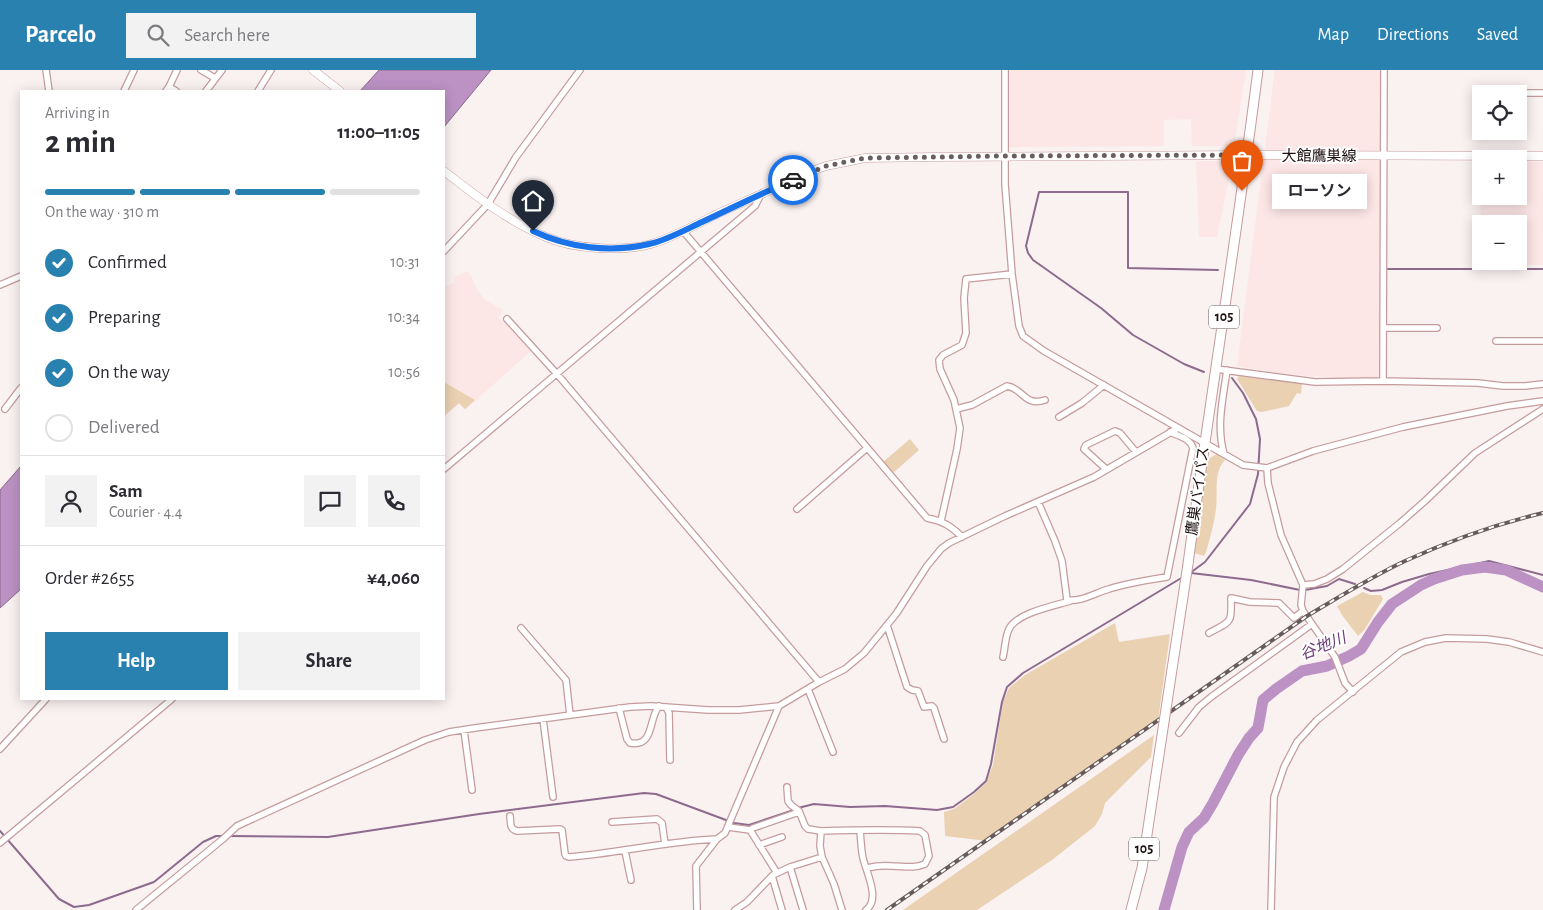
<!DOCTYPE html>
<html lang="en">
<head>
<meta charset="utf-8">
<style>
	body { margin:0; font-family:"Alegreya Sans","Noto Sans JP",sans-serif; background:#f2f2f3; color:#2b2b33; height:100vh; display:flex; flex-direction:column; font-size:19px; white-space:nowrap }
	* { box-sizing:border-box; margin:0 }
	p { font-size:16px; color:#7c7c81 }
	.icon { flex:none; width:28px; height:28px; fill:none; stroke:currentColor; stroke-width:2; stroke-linecap:round; stroke-linejoin:round }
	.map { position:relative; flex:1; overflow:hidden }
	.details { position:absolute; left:20px; top:20px; width:425px; height:610px; display:flex; flex-direction:column; background:#fff; border-radius:0px; box-shadow:0 2px 12px #0003 }
	.details>* { flex:none }
	.controls { position:absolute; left:1472px; top:15px; display:grid; gap:10px }
	.controls a { display:grid; place-items:center; width:55px; height:55px; border-radius:0px; background:#fff; box-shadow:0 2px 12px #0003; font-size:25px }
	.pin { position:absolute; display:grid; place-items:center; width:42px; height:42px; color:#fff; margin:-51px -21px; border-radius:50% 50% 50% 0; rotate:-45deg; box-shadow:0 0 5px #0007 }
	.pin .icon { rotate:45deg }
	.courier { position:absolute; display:grid; place-items:center; width:50px; height:50px; margin:-25px; border:4px solid #1a73e8; border-radius:50%; background:#fff; color:#222; box-shadow:0 1px 6px #0007 }
	.bubble { position:absolute; height:35px; border-radius:0px; background:#fff; box-shadow:0 2px 12px #0003; font-size:16px; font-weight:700; line-height:35px; text-align:center }
	.head em { font-style:normal; font-weight:700 }
	.head div { display:flex; flex-direction:column-reverse }
	.head { display:flex; align-items:center; justify-content:space-between; height:85px; padding:0 25px }
	h1 { font-size:32px; font-weight:700; line-height:38px }
	.bar { display:grid; grid-template-columns:repeat(4,1fr); gap:8px 5px; align-content:center; height:60px; padding:0 25px }
	.bar i { height:6px; border-radius:4px; background:#e1e1e2 }
	.bar .selected { background:#2981b0 }
	.bar p { grid-column:span 4 }
	.line { display:flex; align-items:center; gap:12px; padding:0 25px; border-top:1px solid #e1e1e2 }
	.line div { flex:1 }
	.round { display:grid; place-items:center; flex:none; width:52px; height:52px; border-radius:0px; background:#f2f2f3 }
	ol { padding:0 25px; list-style:none }
	li { display:flex; align-items:center; gap:15px; height:55px }
	li p { margin-inline-start:auto }
	li .icon { padding:5px; border-radius:50%; background:#2981b0; color:#fff; stroke-width:4 }
	li:last-child { color:#7c7c81 }
	li i { width:28px; height:28px; border:2px solid #e1e1e2; border-radius:50% }
	.action { display:flex; gap:10px; margin-top:auto; padding:10px 25px }
	.action a { flex:1; height:58px; border-radius:0px; background:#2981b0; color:#fff; font-size:20px; font-weight:700; line-height:58px; text-align:center }
	.action a+a { background:#f2f2f3; color:#2b2b33 }
	header { display:flex; align-items:center; gap:30px; box-sizing:border-box; height:70px; padding:0 25px; background:#2981b0; color:#fff }
	header strong { font-size:24px }
	nav { display:flex; gap:28px; margin-inline-start:auto; font-size:18px }
	.search { width:350px; height:45px; background:#f2f2f3; display:flex; align-items:center; gap:12px; box-sizing:border-box; padding:0 18px; border-radius:0px; color:#7c7c81; font-size:19px }
	.map>svg:first-child { display:block }
	.built { fill:#fce6e6; fill-rule:evenodd }
	.green { fill:#ead1b2 }
	.water { fill:#bb92c3; stroke:#8c6b8d }
	.lines { fill:none; stroke-linecap:round; stroke-linejoin:round }
	.stream { stroke:#8c6b8d; stroke-width:2 }
	.river { stroke:#bb92c3; stroke-width:11 }
	.minor-casing { stroke:#c59c9d; stroke-width:8 }
	.major-casing { stroke:#c59c9d; stroke-width:9 }
	.highway-casing { stroke:#c59c9d; stroke-width:11 }
	.minor { stroke:#fff; stroke-width:5.5 }
	.major { stroke:#fff; stroke-width:8 }
	.highway { stroke:#fff; stroke-width:9 }
	.rail-casing { stroke:#675b5b; stroke-width:4 }
	.rail { stroke:#fff; stroke-width:2; stroke-dasharray:5.5; stroke-linecap:butt }
	.highway-bridge-casing { stroke:#c59c9d; stroke-width:11; stroke-linecap:butt }
	.highway-bridge { stroke:#fff; stroke-width:9 }
	.done { stroke:#6a5e5e; stroke-width:5; stroke-dasharray:0 9 }
	.route { stroke:#1a73e8; stroke-width:6 }
	.labels { text-anchor:middle; dominant-baseline:central; stroke-width:4; stroke-linejoin:round; paint-order:stroke }
	.shield { fill:#fff; stroke:#615757; stroke-width:1 }
	.shield-label { font-size:14px; font-weight:bold; fill:#1d0f0f }
	.street-label { font-size:15px; fill:#1d0f0f; stroke:#fff }
	.water-label { font-size:16px; font-style:italic; fill:#6f3c79; stroke:#fff }
</style>
</head>
<body>
<header>
<strong>Parcelo</strong>
<div class="search"><svg class="icon" aria-label="search" viewBox="0 0 24 24"><circle cx="10" cy="10" r="6"/><path d="M15 15l6 6"/></svg>Search here</div>
<nav><a>Map</a><a>Directions</a><a>Saved</a></nav>
</header>
<div class="map">
<svg width="1543" height="840" viewBox="0 0 1543 840">
	<rect width="100%" height="100%" fill="#faf1f1"/>
	<path class="built" d="M1009,0H1246L1235,70L1228,76H1192L1191,49L1164,50V76L1008,77Z
		M1275,0H1384L1383,311L1283,304L1237,296Z
		M1196,91H1226L1225,98L1230,103L1217,167H1199Z
		M1481,92V126H1519V92H1543V195H1480ZM1481,154H1519V191H1481Z
		M468,201L477,219L484,229L503,240L498,248L507,254L531,281L465,340L459,334L444,347V217L455,212L454,207Z"/>
	<path class="green" d="M1242,304L1302,313L1301,324L1297,323L1289,336L1262,342L1257,341L1237,309L1238,307Z
		M444,312L475,330L465,339L459,333L444,346Z
		M910,369L919,380L893,403L883,392Z
		M1217,384L1225,390C1213,402 1218,423 1216,439C1214,454 1210,468 1206,482L1204,486L1194,483L1208,389Z
		M1363,522L1370,525H1381L1383,529L1365,559L1358,566L1342,545L1337,536Z
		M1115,553L1119,572L1170,564L1158,651L987,771L945,766L944,742L954,739L974,724L986,713L993,695L1003,632L1009,618L1025,605Z
		M1154,665L1151,687L1105,733L1102,744L1095,756L1052,790L977,840H903Z"/>
	<path class="water" d="M379,0H491L444,57V21H360Z
		M21,396V519L0,538V420Z"/>
	<g class="lines">
		<path class="stream" d="M1388,199H1543
			M1204,302L1184,294L1133,265L1101,238L1033,190L1028,183L1026,176L1039,122H1128V198L1218,200
			M1190,503L1205,492L1250,434L1258,404L1260,369L1256,349L1243,323L1232,308
			M1191,503L1251,510L1300,520
			M1364,518L1371,521L1382,520L1402,512L1429,504L1489,491L1543,505
			M1305,520L1327,516L1339,509L1355,514
			M798,738L814,734L850,737L885,736L937,740L953,737L974,722L986,711L991,694L1002,632L1007,617L1023,603L1183,507
			M0,761L59,829L74,837L89,835L154,812L203,772L216,766H225
			M229,766L328,767L479,744L644,723L656,724L734,753L749,755L794,740"/>
		<path class="river" d="M1164,840L1182,777L1189,762L1204,748L1213,733L1238,685L1249,668L1258,658L1263,630L1276,619L1302,601L1327,596L1349,586L1361,579L1378,552L1392,534L1421,515L1434,509L1462,500L1485,497L1506,500L1543,517"/>
		<defs>
			<path id="minor" d="M46,0L49,21
				M201,0L215,8
				M1005,0V114L1012,204L1019,256L1023,266L1044,281L1243,395L1267,398L1313,381L1403,357L1507,336L1543,331
				M169,17L177,0
				M124,21L134,0
				M166,21L169,17L176,21
				M206,21L222,0
				M258,21L271,0
				M1481,23H1543
				M683,161L927,448C943,451 951,456 962,467
				M444,181L488,134L516,87L580,0
				M0,215L21,206
				M507,249L557,304L819,612
				M1383,258H1437
				M1496,271H1543
				M1216,299L1315,312L1383,311L1478,313L1503,316H1525L1543,314
				M1383,311L1384,0
				M5,339L21,318
				M956,339L972,335L1007,316C1023,318 1024,337 1045,330
				M1059,347L1082,333L1104,315
				M1224,384C1216,356 1223,328 1227,300
				M1267,398L1268,413L1281,465L1303,515L1301,535L1303,541L1335,587L1345,613L1353,622
				M444,399L755,136L761,124
				M1106,399L1084,379L1086,375L1115,361L1120,363L1136,382
				M1038,432L1055,471L1062,491L1067,530C1081,532 1095,523 1109,519C1128,513 1147,510 1167,507L1193,378C1190,368 1178,366 1170,362
				M797,439L867,378
				M941,451L957,379L960,358L954,330L940,299L939,290L943,285L962,275L966,263L964,228L966,209L1012,204
				M1303,515L1314,514L1327,509L1343,499L1400,453L1425,431L1475,383L1543,339
				M887,555L907,617L912,620L918,621L924,637L932,636L934,638L944,669
				M521,558L566,610L570,645
				M1209,563C1231,551 1232,554 1231,528L1250,532L1279,533L1294,548L1303,541
				M1003,587C1005,579 1005,567 1009,559C1017,543 1053,536 1070,531
				M808,619L833,682
				M666,637L669,643L670,690
				M619,638L627,669L630,673C655,677 648,649 659,636
				M543,649L553,727
				M464,660L472,720
				M1179,663L1199,637L1211,627L1312,554
				M0,679L46,629
				M787,717L788,731L791,735L799,741L805,756L808,759L821,761
				M510,746C511,753 509,759 517,761L560,759L562,760L565,784L566,786L569,787C619,783 667,771 717,769
				M612,752L657,749L662,753L665,774
				M728,757L750,760L777,803
				M750,760L753,758L799,742
				M860,761C861,770 861,779 863,788C866,802 881,829 866,840
				M0,773L172,629
				M759,775L782,767
				M625,781L631,810
				M822,787L834,814L842,840
				M790,797L803,840
				M772,806L782,840
				M136,840L223,769L237,756L425,670L449,662L475,658L630,637L651,636L708,640H739L779,636L819,612L845,599L864,583L896,544L927,496L941,479L949,473L1005,446L1094,407L1178,358
				M697,840L696,796L717,769L725,763L779,636
				M735,840L747,832L773,805L790,797L822,787L820,776L821,761C854,760 887,759 920,761L925,765L929,786L925,794C913,799 904,796 892,796C883,795 875,796 867,798
				M1271,840L1274,727L1284,697L1297,672L1317,650L1401,582L1425,572L1446,568L1487,569L1509,572L1543,582"/>
			<path id="major" d="M313,0L340,21
				M444,101C476,126 508,151 546,167C573,179 623,182 651,174C674,167 696,155 717,144C750,129 782,115 815,100L826,96L865,88L934,87L1247,85L1543,86"/>
			<path id="highway" d="M1188,494C1210,329 1237,165 1258,0
				M1131,840L1142,798L1154,718"/>
		</defs>
		<use href="#minor" class="minor-casing"/>
		<use href="#major" class="major-casing"/>
		<use href="#highway" class="highway-casing"/>
		<use href="#minor" class="minor"/>
		<use href="#major" class="major"/>
		<use href="#highway" class="highway"/>
		<defs>
			<path id="rail" d="M887,840L1307,546C1339,527 1371,507 1405,491C1449,471 1496,454 1543,443"/>
		</defs>
		<use href="#rail" class="rail-casing"/>
		<use href="#rail" class="rail"/>
		<defs>
			<path id="highway-bridge" d="M1154,718L1188,494"/>
		</defs>
		<use href="#highway-bridge" class="highway-bridge-casing"/>
		<use href="#highway-bridge" class="highway-bridge"/>
	</g>
	<g class="lines">
		<path class="done" d="M793,110L826,96L865,88L1004,86L1247,85L1242,121"/>
		<path class="route" d="M533,161C569,178 610,183 649,174C665,171 687,159 702,152C732,138 762,123 793,110"/>
	</g>
	<g class="labels">
		<g class="shield">
			<rect x="1209" y="235.5" width="30" height="23" rx="4"/>
			<rect x="1129" y="767.5" width="30" height="23" rx="4"/>
		</g>
		<g class="shield-label">
			<text x="1224" y="247">105</text>
			<text x="1144" y="779">105</text>
		</g>
		<g class="street-label">
			<text x="1319" y="86">大館鷹巣線</text>
			<text transform="translate(1198 421) rotate(-82)">鷹巣バイパス</text>
		</g>
		<g class="water-label">
			<text transform="translate(1323 576) rotate(-22)">谷地川</text>
		</g>
	</g>
</svg>
<div class="controls">
<a><svg class="icon" aria-label="locate" viewBox="0 0 24 24"><circle cx="12" cy="12" r="6"/><path d="M12 2v4M12 18v4M2 12h4M18 12h4"/></svg></a>
<a>+</a>
<a>−</a>
</div>
<div class="pin" style="left:1242px;top:121px;background:#ea580c"><svg class="icon" aria-label="bag" viewBox="0 0 24 24"><path d="M5 8h14l-1 12H6zM9 8a3 3 0 0 1 6 0"/></svg></div>
<div class="pin" style="left:533px;top:161px;background:#1f2937"><svg class="icon" aria-label="home" viewBox="0 0 24 24"><path d="M3 11l9-7 9 7M6 9v11h12V9"/></svg></div>
<div class="courier" style="left:793px;top:110px"><svg class="icon" aria-label="car" viewBox="0 0 24 24"><path d="M5 17H2v-5l4-1 3-4h7l3 4 3 1v5h-3M9 17h6M6 11h13"/><circle cx="7" cy="17" r="2"/><circle cx="17" cy="17" r="2"/></svg></div>
<div class="bubble" style="left:1272px;top:104px;width:95px">ローソン</div>
<section class="details">
<div class="head"><div><h1>2 min</h1><p>Arriving in</p></div><em>11:00–11:05</em></div>
<div class="bar"><i class="selected"></i><i class="selected"></i><i class="selected"></i><i></i><p>On the way · 310 m</p></div>
<ol>
<li><svg class="icon" aria-label="check" viewBox="0 0 24 24"><path d="M5 12l5 5 9-10"/></svg>Confirmed<p>10:31</p></li>
<li><svg class="icon" aria-label="check" viewBox="0 0 24 24"><path d="M5 12l5 5 9-10"/></svg>Preparing<p>10:34</p></li>
<li><svg class="icon" aria-label="check" viewBox="0 0 24 24"><path d="M5 12l5 5 9-10"/></svg>On the way<p>10:56</p></li>
<li><i></i>Delivered</li>
</ol>
<div class="line" style="height:90px"><a class="round"><svg class="icon" aria-label="person" viewBox="0 0 24 24"><circle cx="12" cy="8" r="4"/><path d="M4 21q1-7 8-7t8 7"/></svg></a><div><b>Sam</b><p>Courier · 4.4</p></div><a class="round"><svg class="icon" aria-label="chat" viewBox="0 0 24 24"><path d="M4 5h16v11H9l-5 4z"/></svg></a><a class="round"><svg class="icon" aria-label="phone" viewBox="0 0 24 24"><path d="M5 4h4l2 5-3 2q2 4 5 5l2-3 5 2v4C11 20 4 13 5 4z"/></svg></a></div>
<div class="line" style="height:65px"><div>Order #2655</div><b>¥4,060</b></div>
<div class="action"><a>Help</a><a>Share</a></div>
</section>
</div>
</body>
</html>
